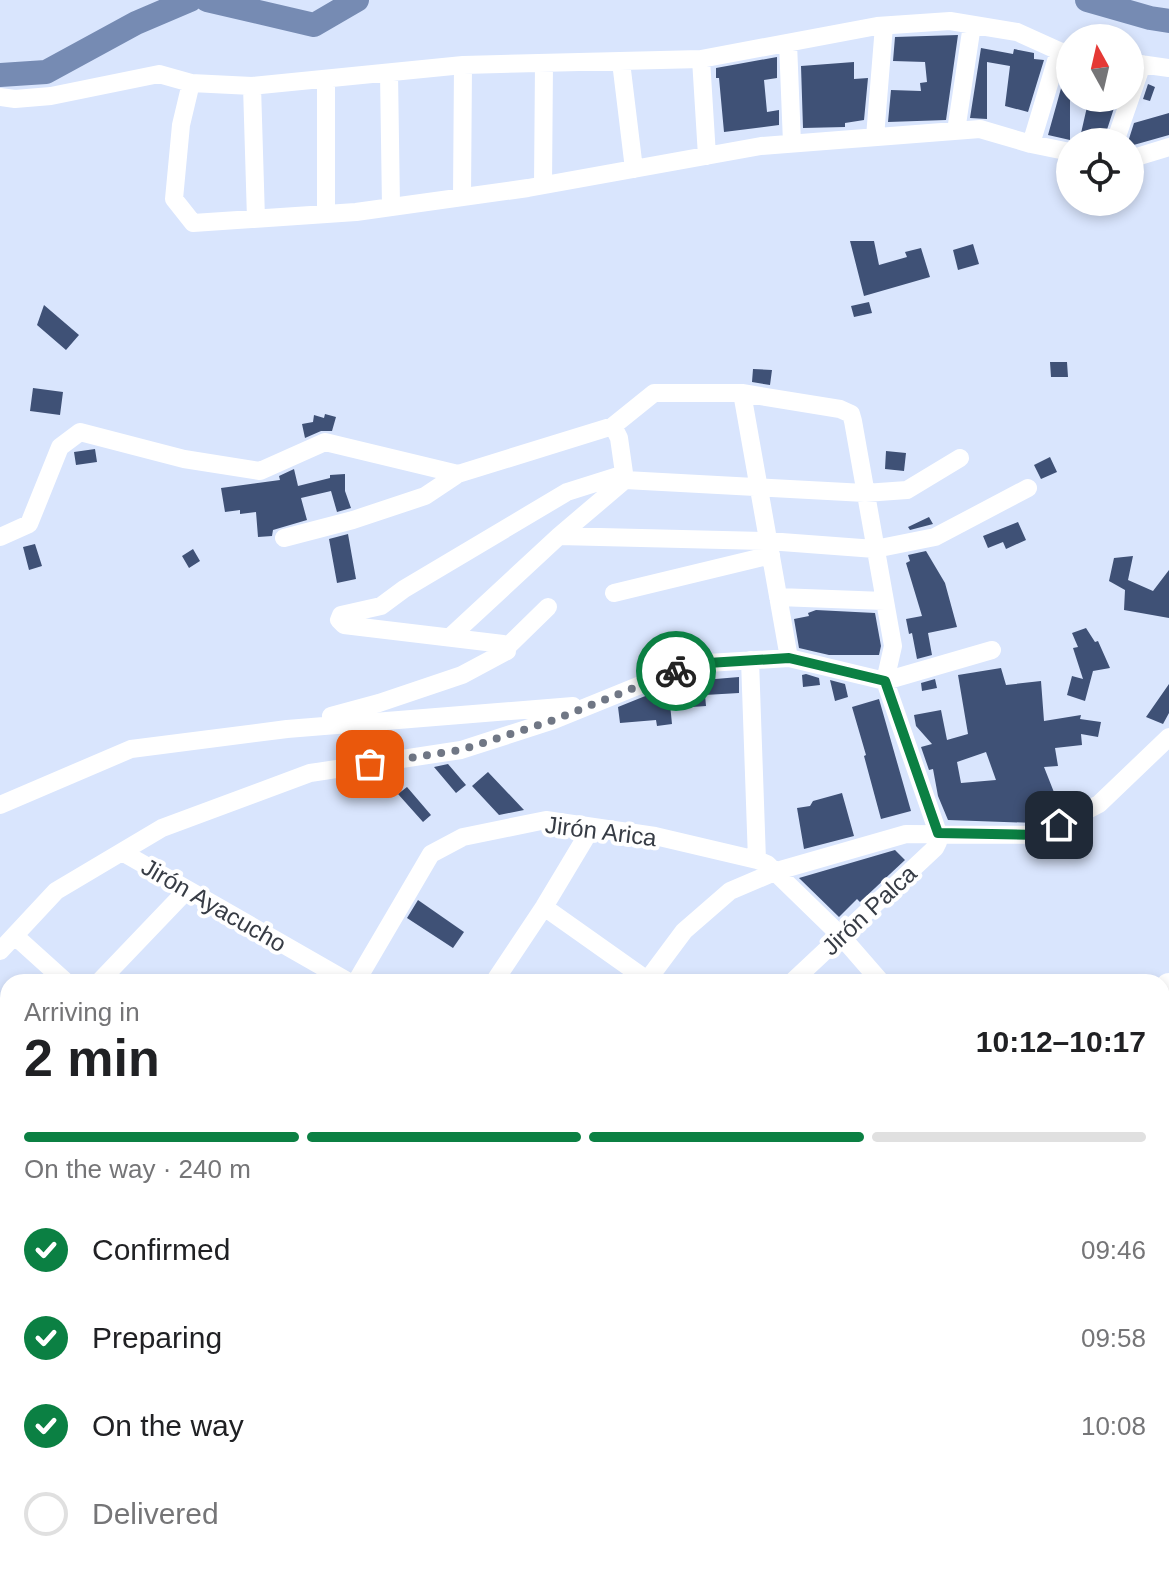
<!DOCTYPE html>
<html lang="en">
<head>
<meta charset="utf-8">
<style>
	body { margin:0; font-family:Helvetica,sans-serif; background:#f6f6f6; color:#202124; height:100vh; display:flex; flex-direction:column; font-size:30px; white-space:nowrap }
	* { box-sizing:border-box; margin:0 }
	p { font-size:26px; color:#757577 }
	.icon { flex:none; width:44px; height:44px; fill:none; stroke:currentColor; stroke-width:2; stroke-linecap:round; stroke-linejoin:round }
	.map { position:relative; flex:1; overflow:hidden }
	.drawer { position:absolute; left:0px; top:974px; width:1170px; height:600px; display:flex; flex-direction:column; background:#fff; border-radius:24px 24px 0 0; box-shadow:0 4px 12px #0003 }
	.drawer>* { flex:none }
	.needle { width:52px; rotate:352deg }
	.buttons { position:absolute; left:1056px; top:24px; display:grid; gap:16px }
	.buttons a { display:grid; place-items:center; width:88px; height:88px; border-radius:50%; background:#fff; box-shadow:0 4px 12px #0003; font-size:40px }
	.pin { position:absolute; display:grid; place-items:center; width:68px; height:68px; color:#fff; margin:-34px; border-radius:16px; box-shadow:0 4px 12px #0006 }
	.courier { position:absolute; display:grid; place-items:center; width:80px; height:80px; margin:-40px; border:6px solid #0b8043; border-radius:50%; background:#fff; color:#222; box-shadow:0 2px 10px #0007 }
	.headline em { font-style:normal; font-weight:700 }
	.headline div { display:flex; flex-direction:column-reverse }
	.headline { display:flex; align-items:center; justify-content:space-between; height:136px; padding:0 24px }
	h1 { font-size:52px; font-weight:700; line-height:60px }
	.bar { display:grid; grid-template-columns:repeat(4,1fr); gap:12px 8px; align-content:center; height:96px; padding:0 24px }
	.bar i { height:10px; border-radius:6px; background:#e0e0e0 }
	.bar .current { background:#0b8043 }
	.bar p { grid-column:span 4 }
	ol { padding:0 24px; list-style:none }
	li { display:flex; align-items:center; gap:24px; height:88px }
	li p { margin-inline-start:auto }
	li .icon { padding:8px; border-radius:50%; background:#0b8043; color:#fff; stroke-width:4 }
	li:last-child { color:#757577 }
	li i { width:44px; height:44px; border:4px solid #e0e0e0; border-radius:50% }
	.map>svg:first-child { display:block }
	.lines { fill:none; stroke-linecap:round; stroke-linejoin:round }
	.river { stroke:#768bb3; stroke-width:24 }
	.building { fill:#3f5176; fill-rule:evenodd }
	.minor { stroke:#fff; stroke-width:18 }
	.highway { stroke:#fff; stroke-width:26 }
	.done { stroke:#707785; stroke-width:8; stroke-dasharray:0 14.4 }
	.route { stroke:#0b8043; stroke-width:10 }
	.labels { text-anchor:middle; dominant-baseline:central; stroke-width:8; stroke-linejoin:round; paint-order:stroke }
	.street-label { font-size:24px; fill:#373c45; stroke:#fff }
</style>
</head>
<body>
<div class="map">
<svg width="1169" height="1574" viewBox="0 0 1169 1574">
	<rect width="100%" height="100%" fill="#d9e5fd"/>
	<g class="lines">
		<path class="river" d="M207,0L314,25L357,0
			M1087,0L1150,18L1169,21
			M0,75L46,72L136,23L190,0
			M1162,1339L1169,1335
			M1026,1574L1030,1566"/>
	</g>
	<path class="building" d="M958,35L946,120L888,122L891,90L921,91L920,83L927,82L925,62L893,61L895,37Z
		M981,48L1013,54L1014,49L1034,53V59L1044,60L1028,112L1005,106L1010,66L987,62V119L970,118Z
		M777,57V78L764,80L767,112L779,110V125L724,132L719,78H716V68Z
		M854,62V79L868,78L864,120L845,123V127L803,128L801,66Z
		M1067,67H1070V140L1048,135Z
		M1148,84L1155,87L1150,101L1143,99Z
		M1089,98H1102L1101,102L1115,105L1103,142H1079Z
		M1169,113V135L1130,146V142H1128L1134,123Z
		M850,241H874L879,265L907,257L905,252L921,248L930,277L864,296Z
		M973,244L979,264L958,270L953,250Z
		M869,302L872,313L854,317L851,306Z
		M44,305L79,335L66,350L37,325Z
		M1050,362H1067L1068,377H1051Z
		M753,369L772,370L770,385L752,382Z
		M33,388L63,392L60,415L30,411Z
		M325,414L336,417L332,431H321L305,438L302,424L313,422L314,415L324,418Z
		M95,449L97,462L76,465L74,452Z
		M886,451L906,453L904,471L885,469Z
		M1050,457L1057,472L1041,479L1034,465Z
		M294,469L298,486L330,478V475L345,474V491L351,508L337,512L331,491L301,498L307,520L273,530L272,536L258,537L256,512L240,514V510L225,512L221,488L280,480L279,476Z
		M929,517L933,524L910,530L908,527Z
		M1018,522L1026,540L1006,549L1003,542L988,548L983,536Z
		M348,534L356,579L337,583L329,539Z
		M35,544L42,566L29,570L23,547Z
		M193,549L200,561L189,568L182,556Z
		M926,551L945,583L957,627L928,633L932,655L917,659L912,633L909,634L906,619L922,616L906,563L910,561L908,555Z
		M1133,556L1128,580L1153,591L1169,570V618L1124,610L1125,590L1109,581L1114,558Z
		M816,610L875,613L881,646L879,655H829L799,648L794,619L809,616L808,613Z
		M1086,628L1095,642L1098,641L1110,668L1093,671L1085,701L1067,695L1072,676L1083,679L1073,648L1078,647L1072,633Z
		M1001,668L1006,685L1041,681L1044,721L1081,715L1080,719L1101,722L1098,737L1081,734L1082,745L1055,748L1058,766L1044,767L1061,810L1036,823L948,820L938,796L933,769L929,770L921,747L932,744L916,726L914,715L941,710L947,740L968,734L958,675ZM986,752L996,780L961,783L957,762Z
		M806,674L819,678L820,685L803,687L802,675Z
		M739,677V693L705,695L706,706L692,707L691,702L670,704L672,724L657,726L656,720L620,723L618,707L680,682Z
		M935,679L937,688L922,691L921,683Z
		M830,680L845,684L848,697L835,701Z
		M1169,684V713L1163,724L1146,717Z
		M879,699L911,811L881,819L864,756L866,755L852,707Z
		M448,764L466,785L456,793L434,767Z
		M488,772L524,810L499,815L472,786Z
		M407,787L431,815L423,822L398,794Z
		M842,793L854,836L804,849L797,808L810,806L813,801Z
		M895,850L905,860L860,902L857,899L839,917L799,878Z
		M418,900L464,932L453,948L407,918Z"/>
	<g class="lines">
		<path class="minor" d="M788,43L792,143
			M1070,53L1059,51L1017,32L950,21L877,26L701,59L463,65L252,86L191,83L181,125L174,199L193,223L356,212L528,188L761,146L980,129L1031,144L1070,152
			M701,59L707,156
			M621,62L634,169
			M1133,63L1169,68
			M389,73L391,207
			M326,79V214
			M252,86L256,219
			M0,97L15,99L51,96L159,74L191,83
			M956,131L972,25
			M875,137L884,26
			M1115,142L1142,64
			M1031,144L1059,51
			M1130,159L1169,147
			M543,185L544,64
			M462,197L463,65
			M742,393L789,658
			M625,480L865,493L907,490L960,458
			M559,536L768,541L875,549L935,537L1028,488
			M0,537L29,524L60,447L80,432L184,459L260,471L325,442L458,474
			M284,538L353,520L425,496L458,474L613,426L654,393H742L840,409L851,414L853,421L893,646L885,681
			M614,593L771,555
			M778,597L885,601
			M450,637L559,536L625,480L619,438L613,426
			M507,647L503,644L344,625L339,620L341,615L381,606L404,589L567,492L624,474
			M750,660L757,860
			M885,681L992,650
			M331,716L379,703L462,675L507,651V647L548,607
			M0,805L131,749L287,729L573,706
			M122,852L349,982
			M544,907L650,982
			M15,936L66,982
			M0,951L56,891L162,828L310,773L461,750L554,720L692,664L789,658L885,681L938,833V842L935,848L792,982
			M99,982L187,890
			M356,982L431,854L463,837L546,820L655,836L757,860L767,864L841,936L881,982
			M494,982L544,907L592,827
			M646,982L684,931L730,891L777,871L906,834L1039,835L1099,804L1169,737
			M0,1017L8,1024
			M0,1088L8,1079
			M0,1256L8,1247
			M0,1338L8,1343
			M0,1437L8,1431
			M330,1566L340,1574
			M724,1566L725,1574
			M96,1574L101,1566
			M243,1574L248,1566
			M372,1574L378,1566
			M494,1574L498,1566
			M597,1574L600,1566"/>
		<path class="highway" d="M1162,999L1169,986
			M839,1574L843,1566"/>
	</g>
	<g class="lines">
		<path class="done" d="M370,764L461,750L554,720L676,671"/>
		<path class="route" d="M676,671L692,664L789,658L885,681L938,833L1039,835L1059,825"/>
	</g>
	<g class="labels">
		<g class="street-label">
			<text transform="translate(601 831) rotate(7)">Jirón Arica</text>
			<text transform="translate(214 905) rotate(30)">Jirón Ayacucho</text>
			<text transform="translate(869 910) rotate(-43)">Jirón Palca</text>
		</g>
	</g>
</svg>
<div class="buttons">
<a><svg class="needle" viewBox="-14 -14 28 28"><path d="M0-13l5 13h-10z" fill="#e53935"/><path d="M0 13l5-13h-10z" fill="#757577"/></svg></a>
<a><svg class="icon" aria-label="locate" viewBox="0 0 24 24"><circle cx="12" cy="12" r="6"/><path d="M12 2v4M12 18v4M2 12h4M18 12h4"/></svg></a>
</div>
<div class="pin" style="left:370px;top:764px;background:#ea580c"><svg class="icon" aria-label="bag" viewBox="0 0 24 24"><path d="M5 8h14l-1 12H6zM9 8a3 3 0 0 1 6 0"/></svg></div>
<div class="pin" style="left:1059px;top:825px;background:#1f2937"><svg class="icon" aria-label="home" viewBox="0 0 24 24"><path d="M3 11l9-7 9 7M6 9v11h12V9"/></svg></div>
<div class="courier" style="left:676px;top:671px"><svg class="icon" aria-label="bike" viewBox="0 0 24 24"><circle cx="6" cy="16" r="4"/><circle cx="18" cy="16" r="4"/><path d="M6 16l4-8h5l3 8M10 8l3 8H6M13 5h3"/></svg></div>
<section class="drawer">
<div class="headline"><div><h1>2 min</h1><p>Arriving in</p></div><em>10:12–10:17</em></div>
<div class="bar"><i class="current"></i><i class="current"></i><i class="current"></i><i></i><p>On the way · 240 m</p></div>
<ol>
<li><svg class="icon" aria-label="check" viewBox="0 0 24 24"><path d="M5 12l5 5 9-10"/></svg>Confirmed<p>09:46</p></li>
<li><svg class="icon" aria-label="check" viewBox="0 0 24 24"><path d="M5 12l5 5 9-10"/></svg>Preparing<p>09:58</p></li>
<li><svg class="icon" aria-label="check" viewBox="0 0 24 24"><path d="M5 12l5 5 9-10"/></svg>On the way<p>10:08</p></li>
<li><i></i>Delivered</li>
</ol>
</section>
</div>
</body>
</html>
